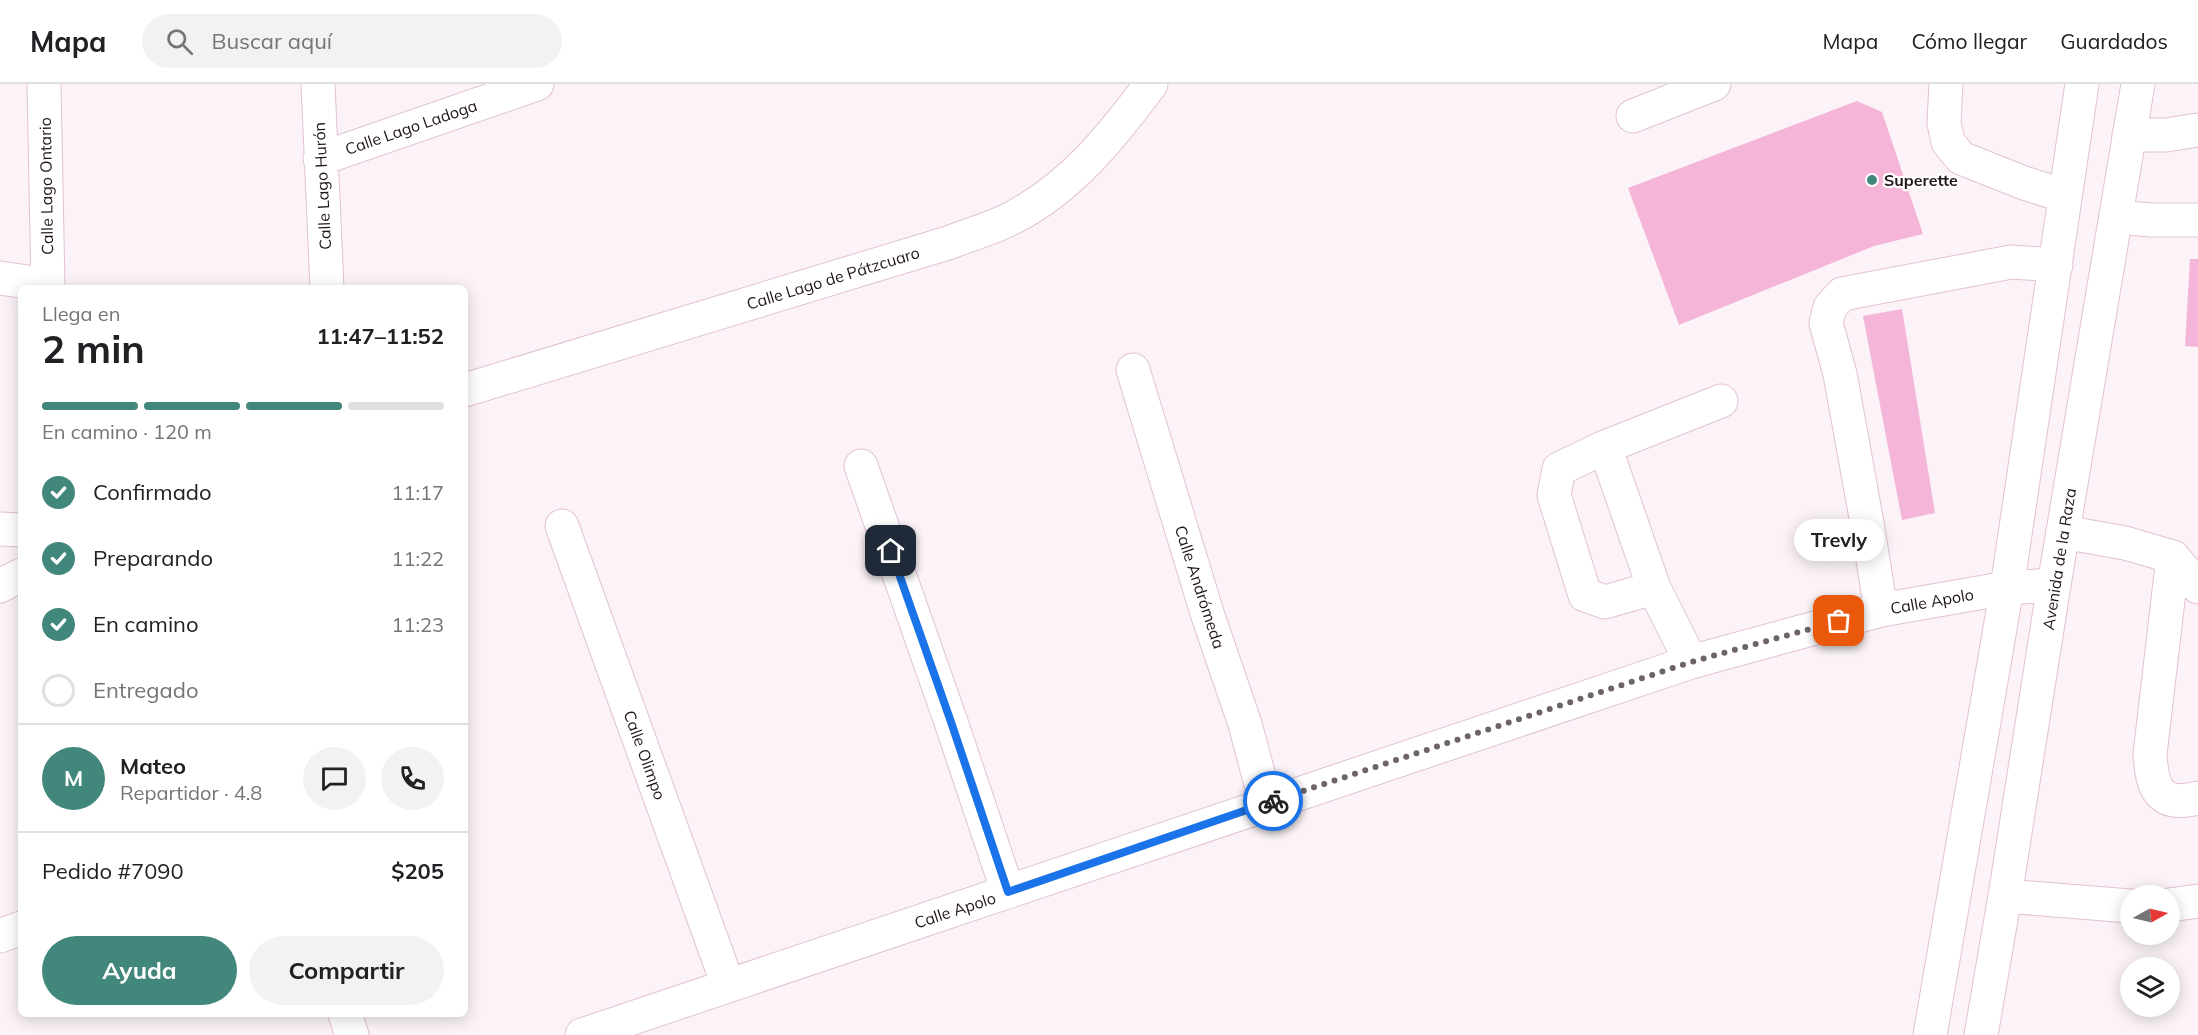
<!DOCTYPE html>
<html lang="es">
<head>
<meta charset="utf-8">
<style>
	body { margin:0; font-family:Mulish,sans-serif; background:#f2f2f2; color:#202124; height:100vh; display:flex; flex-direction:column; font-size:22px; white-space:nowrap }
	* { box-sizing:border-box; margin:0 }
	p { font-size:20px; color:#757577 }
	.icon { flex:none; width:33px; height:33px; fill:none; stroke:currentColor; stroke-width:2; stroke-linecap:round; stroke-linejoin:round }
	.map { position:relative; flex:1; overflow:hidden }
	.panel { position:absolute; left:18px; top:201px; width:450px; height:732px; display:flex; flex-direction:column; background:#fff; border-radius:9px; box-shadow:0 3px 15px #0003 }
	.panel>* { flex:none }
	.needle { width:39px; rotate:82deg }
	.fabs { position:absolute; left:2120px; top:801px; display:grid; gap:12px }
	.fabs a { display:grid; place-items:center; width:60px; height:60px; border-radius:50%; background:#fff; box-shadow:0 3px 15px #0003; font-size:30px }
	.pin { position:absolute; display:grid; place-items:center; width:51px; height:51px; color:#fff; margin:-26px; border-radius:12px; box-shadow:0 3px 9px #0006 }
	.courier { position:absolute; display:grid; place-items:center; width:60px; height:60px; margin:-30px; border:4px solid #1a73e8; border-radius:50%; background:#fff; color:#222; box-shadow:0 2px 8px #0007 }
	.bubble { position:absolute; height:42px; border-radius:21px; background:#fff; box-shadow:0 3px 15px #0003; font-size:20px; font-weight:700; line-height:42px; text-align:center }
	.head em { font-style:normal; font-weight:700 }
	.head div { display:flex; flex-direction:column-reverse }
	.head { display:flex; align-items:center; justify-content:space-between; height:102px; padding:0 24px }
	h1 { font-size:39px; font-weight:700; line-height:45px }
	.bar { display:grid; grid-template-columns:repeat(4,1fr); gap:9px 6px; align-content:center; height:72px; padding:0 24px }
	.bar i { height:8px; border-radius:4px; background:#e0e0e0 }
	.bar .on { background:#42877c }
	.bar p { grid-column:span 4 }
	.line { display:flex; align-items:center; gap:15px; padding:0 24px; border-top:2px solid #e0e0e0 }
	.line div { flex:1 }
	.round { display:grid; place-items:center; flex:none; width:63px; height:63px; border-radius:32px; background:#f2f2f2 }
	ol { padding:0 24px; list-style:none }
	li { display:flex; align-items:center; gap:18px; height:66px }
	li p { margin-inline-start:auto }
	li .icon { padding:6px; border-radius:50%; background:#42877c; color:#fff; stroke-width:4 }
	li:last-child { color:#757577 }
	li i { width:33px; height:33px; border:3px solid #e0e0e0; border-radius:50% }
	.button { display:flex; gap:12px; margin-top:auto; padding:12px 24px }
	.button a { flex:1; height:69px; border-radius:36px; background:#42877c; color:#fff; font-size:24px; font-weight:700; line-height:69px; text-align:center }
	.button a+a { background:#f2f2f2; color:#202124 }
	header { display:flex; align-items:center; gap:36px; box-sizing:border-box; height:84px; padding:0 30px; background:#fff; border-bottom:2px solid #e0e0e0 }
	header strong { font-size:28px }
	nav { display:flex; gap:33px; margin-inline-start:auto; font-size:21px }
	.search { width:420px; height:54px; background:#f2f2f2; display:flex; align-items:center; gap:15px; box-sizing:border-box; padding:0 21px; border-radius:33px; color:#757577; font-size:22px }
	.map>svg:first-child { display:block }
	.building { fill:#f4b5d9 }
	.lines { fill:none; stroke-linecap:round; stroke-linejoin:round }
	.minor-casing { stroke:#e3c1d4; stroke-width:35 }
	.major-casing { stroke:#e3c1d4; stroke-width:35 }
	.minor { stroke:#fff; stroke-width:33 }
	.major { stroke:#fff; stroke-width:33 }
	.done { stroke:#6d6369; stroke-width:6; stroke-dasharray:0 10.8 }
	.route { stroke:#1a73e8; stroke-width:8 }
	.poi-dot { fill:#42877c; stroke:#fff; stroke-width:2 }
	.labels { text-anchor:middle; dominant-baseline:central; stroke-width:4.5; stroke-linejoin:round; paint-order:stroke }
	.street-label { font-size:16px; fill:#21151c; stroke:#fff }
	.poi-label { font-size:16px; font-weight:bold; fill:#21151c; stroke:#fff; text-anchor:start }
</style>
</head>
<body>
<header>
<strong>Mapa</strong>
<div class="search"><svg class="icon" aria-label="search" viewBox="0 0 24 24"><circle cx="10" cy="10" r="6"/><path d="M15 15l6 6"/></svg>Buscar aquí</div>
<nav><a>Mapa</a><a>Cómo llegar</a><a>Guardados</a></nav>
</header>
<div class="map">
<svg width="2198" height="951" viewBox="0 0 2198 951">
	<rect width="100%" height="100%" fill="#fbf3f7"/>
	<path class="building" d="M1857,17L1882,28L1923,150L1874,162L1679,241L1628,104Z
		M2190,175H2198V263L2185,262Z
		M1902,225L1935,429L1902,436L1863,232Z"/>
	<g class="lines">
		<defs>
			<path id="minor" d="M44,0L48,204
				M318,0L327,204
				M1946,0L1944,39L1948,58L1961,74L2024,99L2065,112
				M1633,32L1714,0
				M2129,51H2166L2198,46
				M320,75L537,0
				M2116,133L2151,136H2198
				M0,194L48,201
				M1133,286L1208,532L1245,640L1266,719
				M465,306L951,158C971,150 993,144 1012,134C1071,104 1112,52 1151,0
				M1605,363L1559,385L1554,411L1585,511L1605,518L1654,504
				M861,382L951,638L1008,808
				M562,442L728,901
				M0,445L21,446
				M2063,448L2125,459L2173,473L2198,503
				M2173,473L2150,670C2152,704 2159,724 2198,714
				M0,502L21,491
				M1881,526L1867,439L1840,290L1826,239L1830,223L1842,210L2011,178L2056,181
				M1691,578L1654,504L1605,363L1721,317
				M2005,812L2130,822
				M2169,821L2198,817
				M0,852L21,844
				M345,930L352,951
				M582,951L1691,578L1881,526L2007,504L2054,501"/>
			<path id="major" d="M1930,951L2007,504L2082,0
				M1981,951L2005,812L2054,501L2138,0"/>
		</defs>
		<use href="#minor" class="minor-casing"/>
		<use href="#major" class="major-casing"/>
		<use href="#minor" class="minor"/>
		<use href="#major" class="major"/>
	</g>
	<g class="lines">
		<path class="done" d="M1273,717L1691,578L1839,537"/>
		<path class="route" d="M891,467L951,638L1008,808L1273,717"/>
	</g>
	<circle class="poi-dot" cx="1872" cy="96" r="6"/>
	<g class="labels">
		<g class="street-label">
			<text transform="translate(411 43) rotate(-19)">Calle Lago Ladoga</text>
			<text transform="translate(46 102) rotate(-91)">Calle Lago Ontario</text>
			<text transform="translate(322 102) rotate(-93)">Calle Lago Hurón</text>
			<text transform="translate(833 194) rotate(-17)">Calle Lago de Pátzcuaro</text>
			<text transform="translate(2059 475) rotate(-81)">Avenida de la Raza</text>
			<text transform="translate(1200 503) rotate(72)">Calle Andrómeda</text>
			<text transform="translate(1932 517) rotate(-10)">Calle Apolo</text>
			<text transform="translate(645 671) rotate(70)">Calle Olimpo</text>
			<text transform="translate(955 826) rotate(-18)">Calle Apolo</text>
		</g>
		<g class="poi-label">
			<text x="1884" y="96">Superette</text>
		</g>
	</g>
</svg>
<div class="fabs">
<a><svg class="needle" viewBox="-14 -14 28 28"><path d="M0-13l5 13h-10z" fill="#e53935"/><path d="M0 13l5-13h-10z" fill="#757577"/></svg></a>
<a><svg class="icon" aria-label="layers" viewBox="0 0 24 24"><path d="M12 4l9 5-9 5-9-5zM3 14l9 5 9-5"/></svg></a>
</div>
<div class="pin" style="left:1839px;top:537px;background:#ea580c"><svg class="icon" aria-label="bag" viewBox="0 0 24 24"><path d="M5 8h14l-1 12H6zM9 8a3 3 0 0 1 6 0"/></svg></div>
<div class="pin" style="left:891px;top:467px;background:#1f2937"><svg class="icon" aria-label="home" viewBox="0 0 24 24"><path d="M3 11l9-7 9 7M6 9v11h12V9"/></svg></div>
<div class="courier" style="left:1273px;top:717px"><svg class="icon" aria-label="bike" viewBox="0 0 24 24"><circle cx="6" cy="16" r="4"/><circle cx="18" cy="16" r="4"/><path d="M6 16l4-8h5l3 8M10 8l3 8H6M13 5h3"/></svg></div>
<div class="bubble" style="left:1794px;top:435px;width:90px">Trevly</div>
<section class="panel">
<div class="head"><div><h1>2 min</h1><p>Llega en</p></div><em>11:47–11:52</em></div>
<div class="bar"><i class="on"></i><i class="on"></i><i class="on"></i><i></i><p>En camino · 120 m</p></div>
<ol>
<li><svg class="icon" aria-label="check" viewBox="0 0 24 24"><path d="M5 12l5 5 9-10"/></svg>Confirmado<p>11:17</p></li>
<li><svg class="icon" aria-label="check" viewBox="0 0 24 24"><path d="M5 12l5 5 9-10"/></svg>Preparando<p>11:22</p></li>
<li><svg class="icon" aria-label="check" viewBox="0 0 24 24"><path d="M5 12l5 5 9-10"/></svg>En camino<p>11:23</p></li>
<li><i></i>Entregado</li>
</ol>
<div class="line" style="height:108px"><b class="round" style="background:#42877c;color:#fff">M</b><div><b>Mateo</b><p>Repartidor · 4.8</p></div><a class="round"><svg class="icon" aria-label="chat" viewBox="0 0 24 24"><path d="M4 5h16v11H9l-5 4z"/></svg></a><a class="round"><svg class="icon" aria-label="phone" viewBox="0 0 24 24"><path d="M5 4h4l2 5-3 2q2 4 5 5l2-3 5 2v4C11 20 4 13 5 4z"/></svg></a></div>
<div class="line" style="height:78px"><div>Pedido #7090</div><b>$205</b></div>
<div class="button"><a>Ayuda</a><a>Compartir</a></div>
</section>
</div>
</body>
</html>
